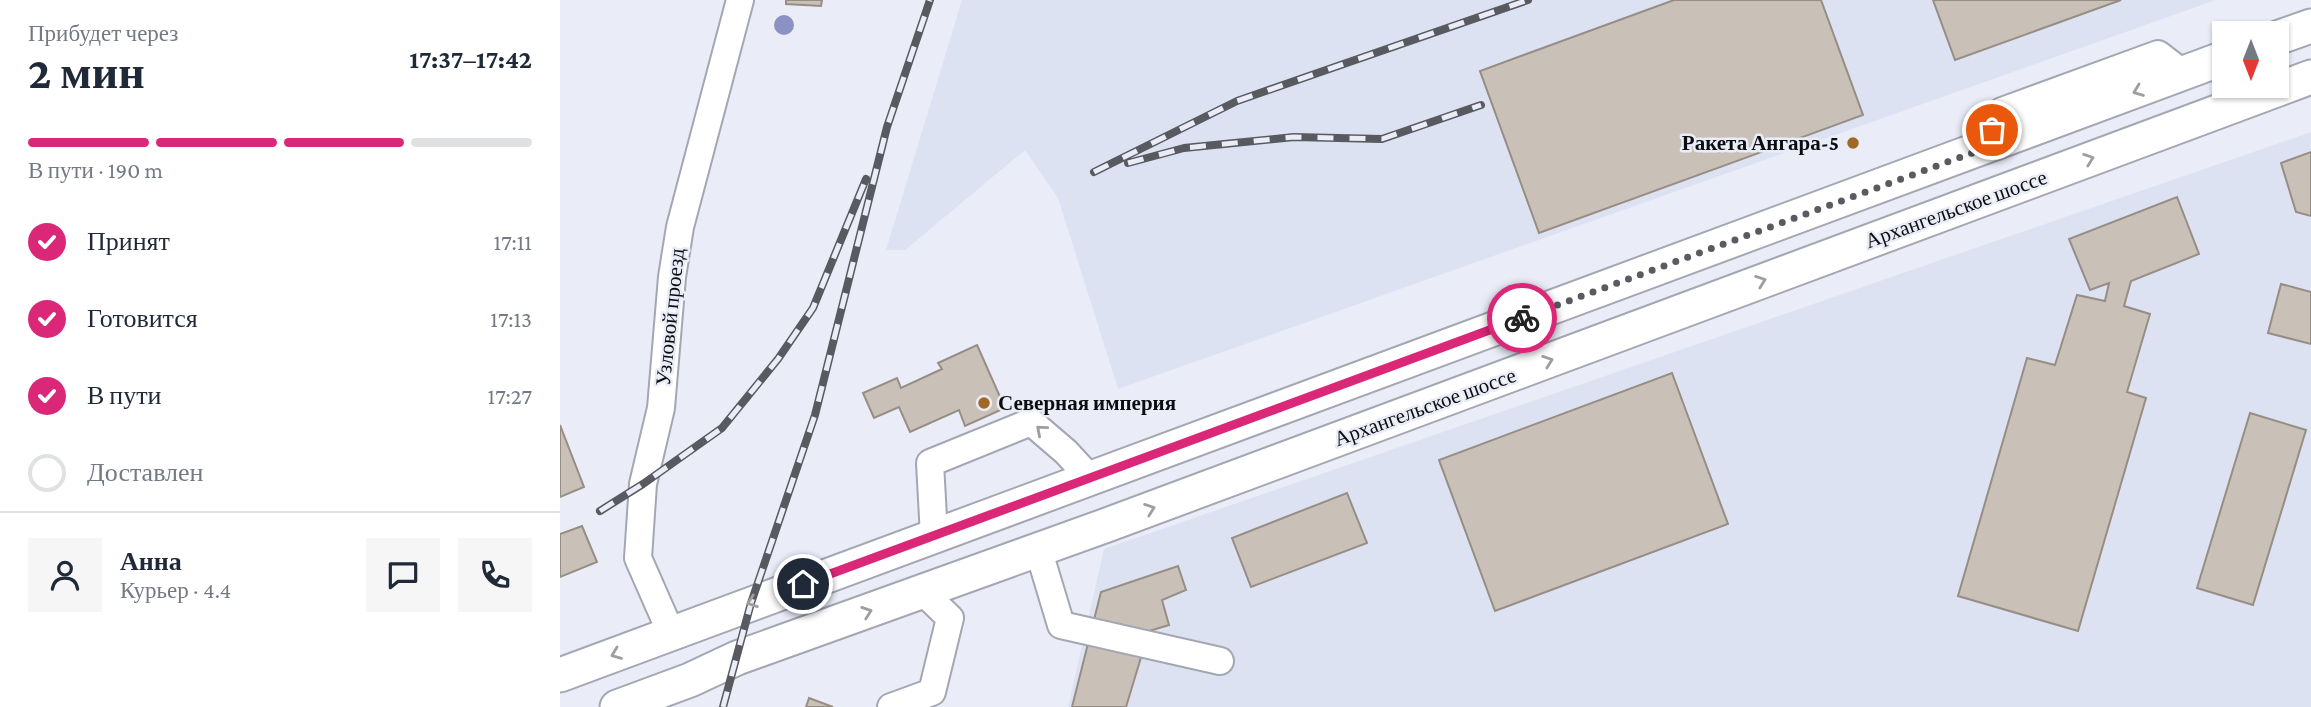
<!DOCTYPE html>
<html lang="ru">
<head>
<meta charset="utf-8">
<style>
	body { margin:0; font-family:"Crimson Pro",serif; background:#f6f6f7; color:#1f2937; height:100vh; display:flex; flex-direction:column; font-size:26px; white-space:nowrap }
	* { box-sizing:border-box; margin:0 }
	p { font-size:23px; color:#747a83 }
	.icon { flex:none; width:38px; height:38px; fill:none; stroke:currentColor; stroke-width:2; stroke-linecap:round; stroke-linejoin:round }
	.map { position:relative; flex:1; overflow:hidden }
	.panel { display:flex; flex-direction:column; background:#fff; width:560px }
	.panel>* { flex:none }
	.needle { width:46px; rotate:180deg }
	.tools { position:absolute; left:1652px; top:21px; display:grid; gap:14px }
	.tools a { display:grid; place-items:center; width:77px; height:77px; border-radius:0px; background:#fff; box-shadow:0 2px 5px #0004; font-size:35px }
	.pin { position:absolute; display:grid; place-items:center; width:60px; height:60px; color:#fff; margin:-30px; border:4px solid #fff; border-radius:50%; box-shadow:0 2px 7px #0007 }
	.courier { position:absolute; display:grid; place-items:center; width:70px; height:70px; margin:-35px; border:5px solid #db2777; border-radius:50%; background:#fff; color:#222; box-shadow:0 2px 9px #0007 }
	.summary em { font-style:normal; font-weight:700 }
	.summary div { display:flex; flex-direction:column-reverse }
	.summary { display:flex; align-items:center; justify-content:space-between; height:119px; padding:0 28px }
	h1 { font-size:46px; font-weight:700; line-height:52px }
	.bar { display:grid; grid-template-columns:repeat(4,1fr); gap:10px 7px; align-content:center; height:84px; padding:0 28px }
	.bar i { height:9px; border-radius:5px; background:#e0e1e3 }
	.bar .active { background:#db2777 }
	.bar p { grid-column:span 4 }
	.line { display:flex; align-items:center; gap:18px; padding:0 28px; border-top:2px solid #e0e1e3 }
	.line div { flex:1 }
	.round { display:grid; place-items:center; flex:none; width:74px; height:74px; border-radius:0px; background:#f6f6f7 }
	ol { padding:0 28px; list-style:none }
	li { display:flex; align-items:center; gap:21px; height:77px }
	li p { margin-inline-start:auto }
	li .icon { padding:7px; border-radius:50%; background:#db2777; color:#fff; stroke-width:4 }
	li:last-child { color:#747a83 }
	li i { width:38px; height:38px; border:4px solid #e0e1e3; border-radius:50% }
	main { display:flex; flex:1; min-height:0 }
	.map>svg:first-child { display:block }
	.built { fill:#dde2f3 }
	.building { fill:#c9c1b8; stroke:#968d85; stroke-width:2 }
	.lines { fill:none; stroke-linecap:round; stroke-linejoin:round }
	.minor-casing { stroke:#a4a7b2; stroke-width:30 }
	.major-casing { stroke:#a4a7b2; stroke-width:37 }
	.minor { stroke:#fff; stroke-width:26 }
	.major { stroke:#fff; stroke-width:33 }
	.rail-casing { stroke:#585a60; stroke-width:8 }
	.rail { stroke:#eaedf8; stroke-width:5; stroke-dasharray:16; stroke-linecap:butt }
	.tree { fill:#8c93c4 }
	.oneway { stroke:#9e9e9f }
	.done { stroke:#5a5b61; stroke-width:7; stroke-dasharray:0 12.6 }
	.route { stroke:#db2777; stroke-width:9 }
	.poi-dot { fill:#a06925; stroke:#eaedf8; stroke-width:2.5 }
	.labels { text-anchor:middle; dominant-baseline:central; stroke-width:5; stroke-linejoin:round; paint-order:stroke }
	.poi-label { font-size:21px; font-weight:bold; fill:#0c0d10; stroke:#eaedf8; text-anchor:end }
	.street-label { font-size:21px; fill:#0c0d10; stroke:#eaedf8 }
</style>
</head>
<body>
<main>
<section class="panel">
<div class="summary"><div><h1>2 мин</h1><p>Прибудет через</p></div><em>17:37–17:42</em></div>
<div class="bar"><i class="active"></i><i class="active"></i><i class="active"></i><i></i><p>В пути · 190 m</p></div>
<ol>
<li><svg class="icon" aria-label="check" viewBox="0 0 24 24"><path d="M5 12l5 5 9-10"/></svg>Принят<p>17:11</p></li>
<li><svg class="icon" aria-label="check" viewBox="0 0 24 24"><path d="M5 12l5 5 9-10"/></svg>Готовится<p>17:13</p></li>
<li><svg class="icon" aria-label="check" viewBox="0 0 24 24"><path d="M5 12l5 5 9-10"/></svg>В пути<p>17:27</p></li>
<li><i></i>Доставлен</li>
</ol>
<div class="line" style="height:126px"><a class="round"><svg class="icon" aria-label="person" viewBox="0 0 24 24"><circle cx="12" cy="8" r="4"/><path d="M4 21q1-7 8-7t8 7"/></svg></a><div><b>Анна</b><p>Курьер · 4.4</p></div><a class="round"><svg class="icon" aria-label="chat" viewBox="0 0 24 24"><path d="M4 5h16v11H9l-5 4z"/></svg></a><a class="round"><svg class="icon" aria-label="phone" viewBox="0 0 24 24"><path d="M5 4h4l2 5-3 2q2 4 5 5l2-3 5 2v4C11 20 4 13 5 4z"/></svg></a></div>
</section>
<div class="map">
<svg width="1751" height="707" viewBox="0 0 1751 707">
	<rect width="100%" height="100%" fill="#eaedf8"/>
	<path class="built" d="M402,0H1656L558,389L498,198L465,150L345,250H326Z
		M1751,132V707H508L544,549Z"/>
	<path class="building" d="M226,0H262L261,6L226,4Z
		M1114,0H1261L1303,115L979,233L920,71Z
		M1373,0H1561L1395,60Z
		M1751,152V216L1736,212L1721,163Z
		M1617,197L1639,254L1571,281L1564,306L1590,314L1567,392L1586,398L1518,631L1398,596L1467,358L1495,365L1517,295L1545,301L1549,283L1530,290L1509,239Z
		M1721,284L1751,292V344L1708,333Z
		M417,345L445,408L405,426L399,410L350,432L339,407L314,418L303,393L337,378L341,388L382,369L378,363Z
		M1112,373L1168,524L935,611L879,460Z
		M1690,413L1746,430L1693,605L1637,588Z
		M0,425L24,487L0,497Z
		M787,493L807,543L691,587L672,538Z
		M22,526L37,562L0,577V534Z
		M618,566L626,590L602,600L609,625L589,631L566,707H512L541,592Z
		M249,698L273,707H246Z"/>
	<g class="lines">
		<defs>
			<path id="minor" d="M1423,149L1442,111L1598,54L1624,74
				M374,536L370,463L471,422L506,452L530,478
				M480,555L501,625L660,661
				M111,633L78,558L83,484L101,408L112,277L120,227L180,0
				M331,707L372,692L390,618L363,592"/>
			<path id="major" d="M1717,38L1751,26
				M0,675L1664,58
				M57,707L130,680L177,658L547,525L1751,77"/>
		</defs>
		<use href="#minor" class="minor-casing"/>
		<use href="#major" class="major-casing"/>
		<use href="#minor" class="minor"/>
		<use href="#major" class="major"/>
		<defs>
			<path id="rail" d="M568,163L624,148L734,137L822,139L921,105
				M534,172L677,101L968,0
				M40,511L83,484L162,428L218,359L253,308L306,179
				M163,707L191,603L255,415L327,127L370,0"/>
		</defs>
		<use href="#rail" class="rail-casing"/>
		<use href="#rail" class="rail"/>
	</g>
	<circle class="tree" cx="224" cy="25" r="10"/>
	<defs><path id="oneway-chevron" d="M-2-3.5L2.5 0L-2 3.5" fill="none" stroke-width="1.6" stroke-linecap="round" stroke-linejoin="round" transform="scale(1.75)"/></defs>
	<g class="oneway">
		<use href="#oneway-chevron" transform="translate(1578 91) rotate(159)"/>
		<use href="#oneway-chevron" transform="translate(1529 159) rotate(-20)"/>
		<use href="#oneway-chevron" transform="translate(1201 281) rotate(-20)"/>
		<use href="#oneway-chevron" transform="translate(988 361) rotate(-20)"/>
		<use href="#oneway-chevron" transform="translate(481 430) rotate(-139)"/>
		<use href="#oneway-chevron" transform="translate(590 509) rotate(-20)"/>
		<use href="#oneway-chevron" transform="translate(192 602) rotate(160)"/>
		<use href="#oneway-chevron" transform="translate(307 612) rotate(-19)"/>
		<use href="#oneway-chevron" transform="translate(56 654) rotate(159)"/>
	</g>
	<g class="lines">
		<path class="done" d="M962,318L1423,149L1432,130"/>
		<path class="route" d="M243,584L962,318"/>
	</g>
	<g class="poi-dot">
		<circle cx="1293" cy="143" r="7"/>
		<circle cx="424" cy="403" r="7"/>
	</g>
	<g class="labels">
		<g class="poi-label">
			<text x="1279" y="143">Ракета Ангара-5</text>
			<text x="438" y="403" text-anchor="start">Северная империя</text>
		</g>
		<g class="street-label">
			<text transform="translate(1396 209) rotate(-20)">Архангельское шоссе</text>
			<text transform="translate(110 317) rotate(-84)">Узловой проезд</text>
			<text transform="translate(865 407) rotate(-20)">Архангельское шоссе</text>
		</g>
	</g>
</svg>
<div class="tools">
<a><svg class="needle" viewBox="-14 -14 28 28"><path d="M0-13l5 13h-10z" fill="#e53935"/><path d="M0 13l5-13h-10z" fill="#747a83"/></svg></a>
</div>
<div class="pin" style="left:1432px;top:130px;background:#ea580c"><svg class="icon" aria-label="bag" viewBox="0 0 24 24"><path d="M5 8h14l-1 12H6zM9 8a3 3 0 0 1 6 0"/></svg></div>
<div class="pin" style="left:243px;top:584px;background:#1f2937"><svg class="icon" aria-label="home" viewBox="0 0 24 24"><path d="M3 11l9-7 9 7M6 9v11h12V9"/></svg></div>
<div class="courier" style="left:962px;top:318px"><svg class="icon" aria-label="bike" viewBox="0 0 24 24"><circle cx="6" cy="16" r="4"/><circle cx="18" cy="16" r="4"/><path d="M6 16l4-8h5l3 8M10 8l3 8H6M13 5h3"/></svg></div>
</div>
</main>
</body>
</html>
